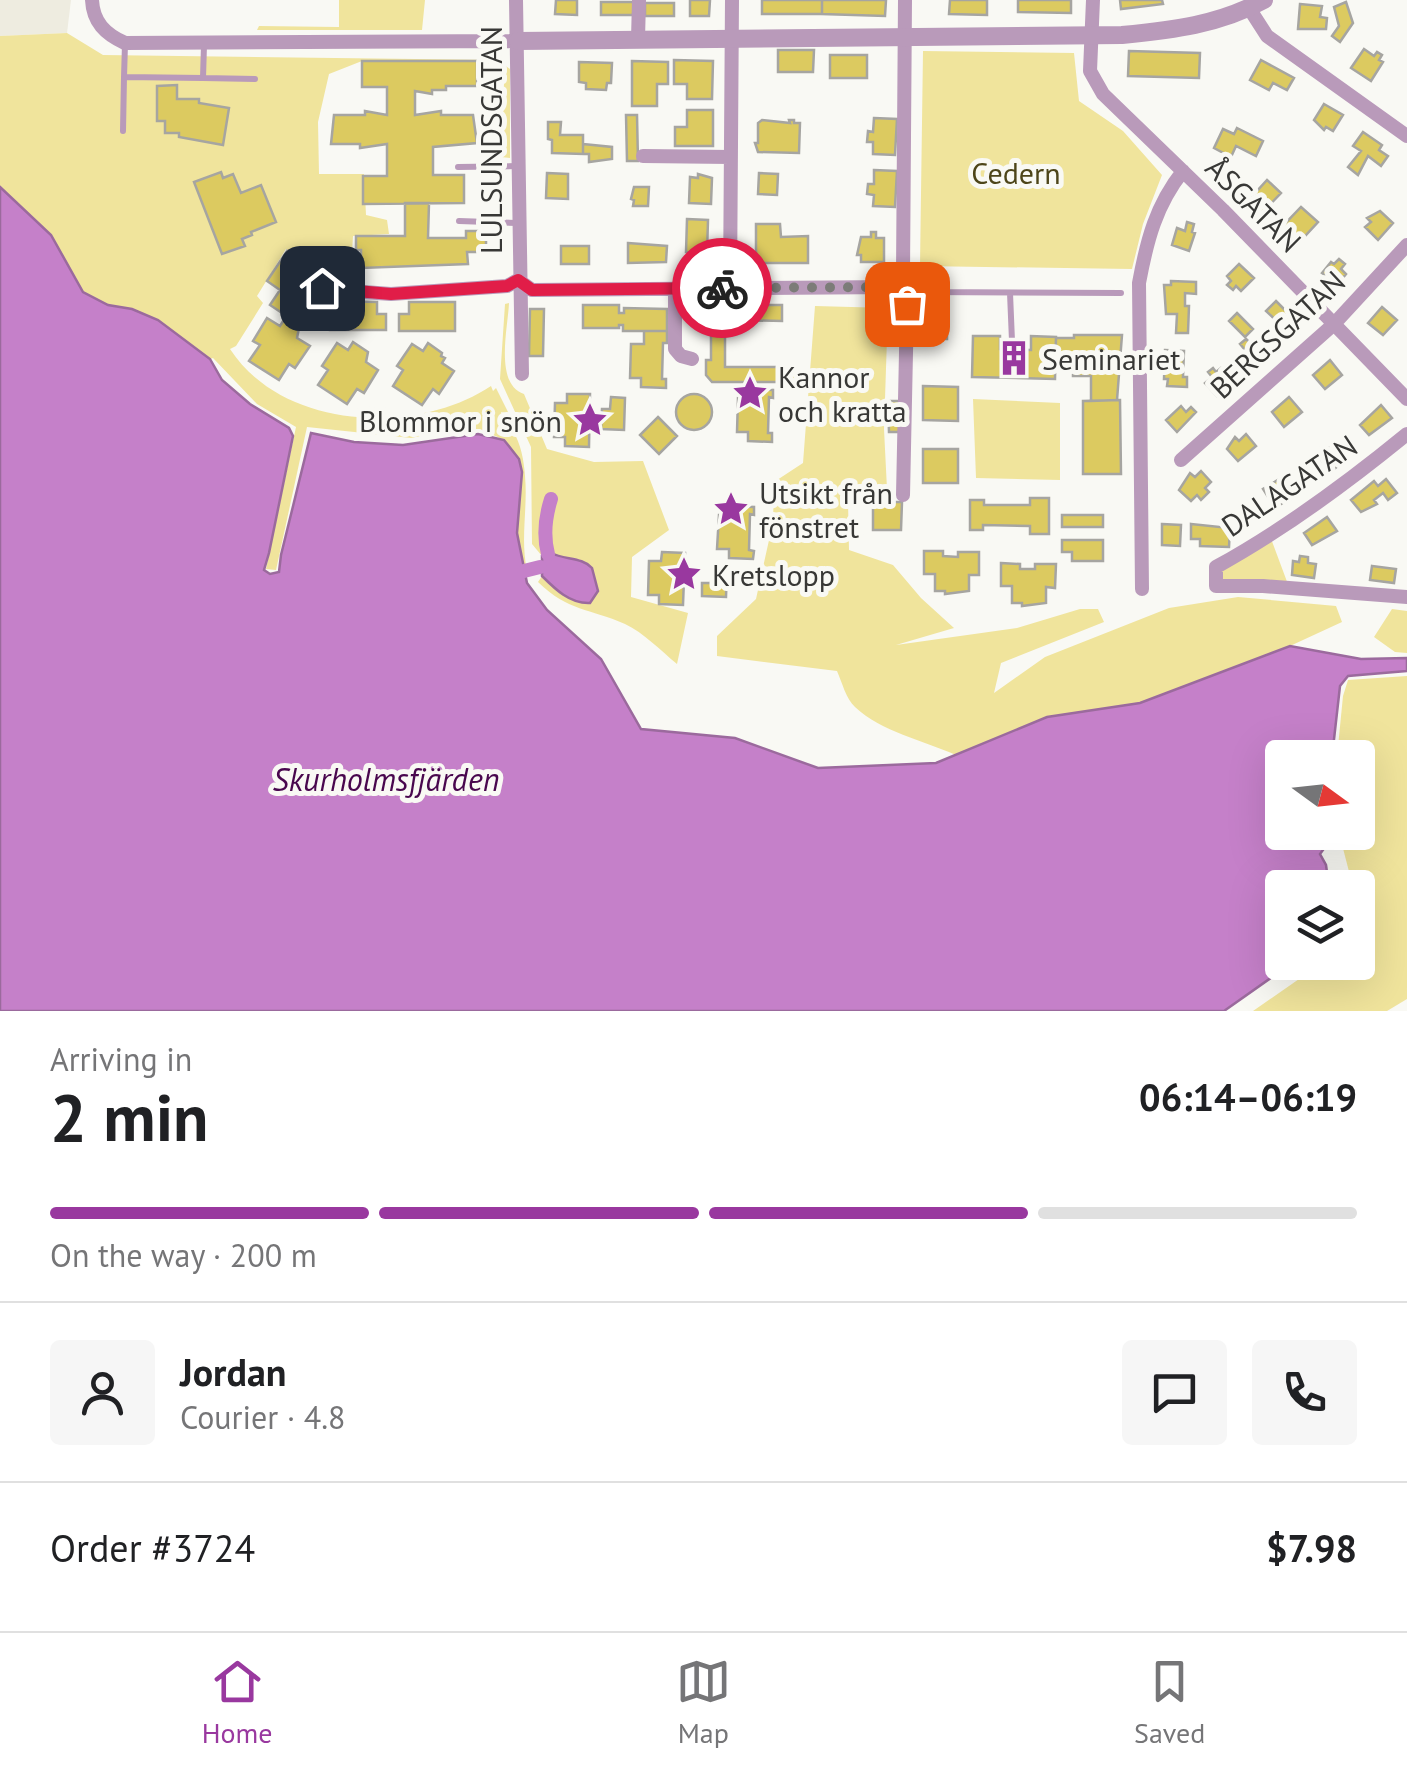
<!DOCTYPE html>
<html lang="en">
<head>
<meta charset="utf-8">
<style>
	body { margin:0; font-family:"PT Sans",sans-serif; background:#f6f6f6; color:#202124; height:100vh; display:flex; flex-direction:column; font-size:38px; white-space:nowrap }
	* { box-sizing:border-box; margin:0 }
	p { font-size:32px; color:#757577 }
	.icon { flex:none; width:55px; height:55px; fill:none; stroke:currentColor; stroke-width:2; stroke-linecap:round; stroke-linejoin:round }
	.map { position:relative; height:1011px; overflow:hidden }
	.drawer { display:flex; flex-direction:column; background:#fff; flex:1 }
	.drawer>* { flex:none }
	.needle { width:65px; rotate:105deg }
	.tools { position:absolute; left:1265px; top:740px; display:grid; gap:20px }
	.tools a { display:grid; place-items:center; width:110px; height:110px; border-radius:10px; background:#fff; box-shadow:0 10px 40px #0002; font-size:50px }
	.pin { position:absolute; display:grid; place-items:center; width:85px; height:85px; color:#fff; margin:-42px; border-radius:20px; box-shadow:0 5px 15px #0006 }
	.courier { position:absolute; display:grid; place-items:center; width:100px; height:100px; margin:-50px; border:8px solid #e11d48; border-radius:50%; background:#fff; color:#222; box-shadow:0 2px 12px #0007 }
	.overview em { font-style:normal; font-weight:700 }
	.overview div { display:flex; flex-direction:column-reverse }
	.overview { display:flex; align-items:center; justify-content:space-between; height:170px; padding:0 50px }
	h1 { font-size:65px; font-weight:700; line-height:75px }
	.bar { display:grid; grid-template-columns:repeat(4,1fr); gap:15px 10px; align-content:center; height:120px; padding:0 50px }
	.bar i { height:12px; border-radius:8px; background:#e0e0e0 }
	.bar .on { background:#99389f }
	.bar p { grid-column:span 4 }
	.line { display:flex; align-items:center; gap:25px; padding:0 50px; border-top:2px solid #e0e0e0 }
	.line div { flex:1 }
	.round { display:grid; place-items:center; flex:none; width:105px; height:105px; border-radius:10px; background:#f6f6f6 }
	.tabs { display:flex; justify-content:space-around; align-items:center; height:140px; border-top:2px solid #e0e0e0; background:#fff; font-size:28px; color:#757577 }
	.tabs a { display:grid; justify-items:center; gap:5px }
	.tabs .on { color:#99389f }
	.map>svg:first-child { display:block }
	.built { fill:#eeece0 }
	.green { fill:#f0e49c }
	.water { fill:#c580c9; stroke:#9b6a9d; stroke-width:2.5 }
	.lines { fill:none; stroke-linecap:round; stroke-linejoin:round }
	.canal { stroke:#c580c9; stroke-width:14 }
	.building { fill:#dcca60; stroke:#a6a5a1; stroke-width:2.5 }
	.service { stroke:#b99aba; stroke-width:6 }
	.minor { stroke:#b99aba; stroke-width:14 }
	.tertiary { stroke:#b99aba; stroke-width:18 }
	.done { stroke:#7c7c78; stroke-width:10; stroke-dasharray:0 18 }
	.route { stroke:#e11d48; stroke-width:12 }
	.labels { text-anchor:middle; dominant-baseline:central; stroke-width:10; stroke-linejoin:round; paint-order:stroke }
	.street-label { font-size:30px; fill:#383836; stroke:#f9f9f4 }
	.park-label { font-size:30px; fill:#4d4519; stroke:#f9f9f4 }
	.poi-label { font-size:30px; fill:#383836; stroke:#f9f9f4; text-anchor:start }
	.water-label { font-size:32px; font-style:italic; fill:#49074e; stroke:#f9f9f4 }
</style>
</head>
<body>
<div class="map">
<svg width="1407" height="1011" viewBox="0 0 1407 1011">
	<rect width="100%" height="100%" fill="#f9f9f4"/>
	<path class="built" d="M0,0H71L67,33L0,36Z"/>
	<path class="green" d="M339,0H425L422,30H257L259,26L339,27Z
		M67,33L103,55L497,60L510,69V158L501,157L504,83L499,71L477,61H362L329,74L318,122L319,174H364L366,215L387,220L389,234L353,236L351,268L364,276L359,291L347,288L336,276L286,249L257,296L263,303L236,346L230,349C283,430 416,436 491,386L493,391L496,388L509,414L501,412C504,422 508,422 513,431C521,444 524,461 525,476C528,508 520,539 527,570L524,571L517,533L522,472L504,440L480,429H454L411,438L307,427L276,570L266,569L296,427L257,404L213,358L210,359L158,320L132,309L108,305L83,292L51,235L0,187V36Z
		M923,51L1074,53L1079,101L1123,131L1162,175L1143,224L1132,269L920,266Z
		M509,303C508,328 494,384 524,394L547,449L594,462L643,461L669,530L632,557L631,597L688,613L677,664C660,650 644,633 625,624C589,608 569,612 538,582L542,576L559,593L598,591L592,568C579,559 565,561 551,553L542,556L532,544L531,447L500,379L505,304Z
		M815,306L888,308L884,429L887,489L848,501L849,550L893,565L921,598L954,628L896,645L1017,628L1080,609H1098L1104,622L1001,663L994,693L1045,657L1169,608L1238,597L1336,606L1342,622L1290,646L1140,703L1047,717L956,755C922,740 882,732 855,707C846,699 842,682 837,671L717,656V636L756,599L773,522L774,482L803,463Z
		M973,399L1060,403V480L976,478Z
		M1270,536L1289,587L1217,584L1222,565Z
		M1392,609L1407,611V653L1395,652L1374,637Z
		M1407,676V999L1387,1011H1253L1322,963L1358,962V888L1353,887L1339,833L1358,832V758L1337,757L1343,696L1348,680Z"/>
	<path class="water" d="M0,187L51,235L83,292L108,305L132,309L158,320L210,359L222,380L250,404L289,428L293,436L269,553L264,570L270,574L279,572L281,555L311,433L354,442L403,445L478,434L504,440L519,459L522,472L517,533L527,583L547,610L601,659L641,729L735,738L818,768L936,763L1047,717L1140,703L1290,646L1361,659L1407,658V671L1348,676L1340,686L1332,757L1282,758V832L1325,833L1328,843L1320,854L1326,865L1329,887L1282,888V962L1292,963L1224,1011H0Z
		M551,553C565,560 582,557 592,568L598,591L590,603C570,604 555,589 542,576V556Z"/>
	<g class="lines">
		<path class="canal" d="M548,554C543,535 545,518 551,499
			M524,571L540,567"/>
	</g>
	<path class="building" d="M556,0H577V15L555,14Z
		M690,0H710L709,16H690Z
		M762,0H822V14H762Z
		M822,0H886L885,16L822,14Z
		M950,0H987V15L949,14Z
		M1018,0H1071V13L1018,12Z
		M1120,0H1162L1163,4L1121,9Z
		M601,2H634L633,15H601Z
		M1346,2L1353,23L1340,42L1332,36L1339,26L1334,7Z
		M645,3H674V16H645Z
		M1300,4L1322,6L1320,17L1327,18L1326,29H1298Z
		M1364,49L1374,56L1377,52L1382,55L1379,60L1383,62L1371,81L1351,68Z
		M778,50H814L813,72H778Z
		M1129,51L1200,53L1199,78L1128,76Z
		M830,55H867V78H830Z
		M674,60L713,61L712,99H687V84H674Z
		M1261,60L1294,78L1287,90L1273,83L1269,90L1250,80Z
		M362,61H477V86H446V90H432V94L415,91V115L441,111V115H473L477,143L433,147V175H464V203L363,204V176H387V144L360,148V144H331L334,115H365V111L387,115V87H362Z
		M632,61L668,62V84H657V106H632Z
		M579,62L612,63L611,83H607L606,90L586,89V83L579,82Z
		M177,85V99H199V103L229,108L223,145L179,137V133H165V121H157V86Z
		M1324,104L1343,115L1333,131L1326,127L1324,130L1314,120Z
		M687,110H713V146H675V127H687Z
		M626,115H637L638,161H627Z
		M874,118L897,119L895,155L873,154V142H867L868,131L873,132Z
		M762,120L790,123L789,120H794V123H800L799,153L758,152L755,143H758V123Z
		M548,122H561L560,135H583V154L552,153V140L548,139Z
		M1237,128L1263,141L1256,156L1236,146L1231,157L1214,148L1223,129L1234,134Z
		M1363,132L1382,145L1379,150L1388,156L1381,166L1368,156L1358,175L1348,167L1361,151L1353,146Z
		M583,144L612,147V159L589,162V154H583Z
		M874,170L897,171L895,207L873,206L874,195L867,194L868,184H874Z
		M221,172L223,178L233,174L241,193L261,185L276,222L251,232L252,235L242,239L245,246L222,254L194,182Z
		M547,173L568,174V199L546,198Z
		M759,173L778,174L777,195L758,194Z
		M698,174L712,178L711,204L689,203L690,177L698,178Z
		M1267,180L1281,193L1261,214L1247,202Z
		M634,187H649L648,206H633L634,200L631,199Z
		M405,203H429L428,238H466V231H486V252H467L468,264L361,268V250H356V236H405Z
		M1301,207L1318,222L1294,248L1277,232Z
		M1380,211L1393,223L1378,240L1365,227L1371,222L1367,218Z
		M687,219L708,220L707,253L686,252Z
		M1187,222L1194,224L1192,232L1195,233L1189,251L1172,245L1177,228L1185,231Z
		M756,224H780L781,237L808,236V263H756Z
		M871,232H876V238H884V262H861V255H857L861,237H871Z
		M628,243L667,246L666,262L628,263Z
		M561,246H589V264H561Z
		M287,251L322,273L302,304L298,301L288,317L270,305L280,290L267,281Z
		M1339,259L1345,264L1341,269L1346,274L1337,285L1322,273L1331,262L1334,264Z
		M1239,264L1254,278L1241,291L1236,286L1233,290L1227,285L1231,281L1227,276Z
		M1171,281L1196,282V294L1185,293V306H1189L1188,333H1176L1177,314H1166L1164,285H1171Z
		M330,301L377,302V314H386V330H330Z
		M1276,301L1292,317L1283,327L1266,311Z
		M409,302H455V331H399V314H409Z
		M583,305H619V313H624V308L667,309V331H623V325H619V328H583Z
		M732,305H782V321L732,320Z
		M1382,307L1397,320L1383,335L1368,323Z
		M530,309H544L543,356H529Z
		M1237,313L1253,329L1245,337L1229,321Z
		M267,318L280,326L285,318L299,328L297,338L310,346L295,368L289,364L279,380L249,361L260,345L253,341Z
		M928,319H947V339H927Z
		M644,331H667V343H663L662,379H666V388L641,387V378H630L631,344H644Z
		M711,332H725V367H796V382H712L706,375V360H711Z
		M1074,335H1122L1117,400L1091,401V376H1073V367H1055L1056,338H1074Z
		M973,336H1000V349L1031,350V336L1056,337L1055,379L972,377Z
		M1246,339L1265,357L1250,369L1238,355L1245,350L1240,344Z
		M353,342L368,352L366,362L378,370L364,393L357,389L347,404L318,385L328,370L322,366L337,343L348,350Z
		M428,343L442,353L441,356L445,358L442,363L454,371L439,394L433,389L422,405L393,386L403,370L397,366L412,344L423,351Z
		M1165,350L1184,351L1183,377H1187V387L1167,386L1168,379H1164Z
		M1330,360L1342,375L1325,389L1313,375Z
		M1213,368L1216,372L1221,368L1233,382L1217,396L1205,383L1212,377L1208,372Z
		M923,386L958,387V421L923,420Z
		M750,389L773,390V398L769,397L768,433H772V442L748,441V432H737L738,398H750Z
		M567,394H590L589,447L565,446V437H554L555,403H567Z
		M676 412a18 18 0 1 1 36 0a18 18 0 1 1-36 0Z
		M611,397L625,398L624,430L601,429L602,409H610Z
		M1289,397L1302,412L1284,427L1272,412Z
		M1120,400L1121,474H1083V401Z
		M888,401H903V432H889Z
		M1381,405L1392,418L1369,435L1360,425Z
		M1181,406L1186,412L1191,407L1196,412L1177,432L1166,420Z
		M658,417L677,436L659,454L640,435Z
		M1246,434L1256,446L1238,461L1227,449L1235,437L1239,441Z
		M1335,443L1347,459L1329,473L1317,457Z
		M923,449H958V483H923Z
		M1201,471L1211,482L1205,488L1209,492L1201,500L1197,495L1191,501L1179,490L1190,473L1195,477Z
		M1286,475L1298,493L1275,508L1263,489Z
		M1386,479L1397,493L1388,500L1383,493L1374,500L1377,504L1361,512L1351,500L1374,481L1378,486Z
		M1030,498H1049V534H1030V526L983,525V530H970V500H984V505H1030Z
		M873,502H902L901,530H873Z
		M731,506L754,507V515L750,514L749,550L754,551L753,559L729,558V549H717L719,515H731Z
		M1062,515H1103V527H1062Z
		M1327,517L1337,531L1312,545L1304,533Z
		M1162,524L1181,525L1180,546L1162,545Z
		M1191,524L1230,528L1229,547L1200,546V539H1191Z
		M1062,540H1103V561H1072V552H1062Z
		M924,551H943V556L958,557V552H979V575H969V591L945,594V591H935V574H924Z
		M662,552L685,553L683,605L659,604V595H648L649,561H661Z
		M1300,556L1308,557V563L1316,564L1314,578L1292,575L1293,561L1299,562Z
		M1001,563L1020,564V569H1035V564H1056L1055,588L1046,587V603L1022,606V603H1012V586H1001Z
		M1372,566L1396,569L1394,583L1370,580Z
		M712,569H727L726,597L702,596V583H711Z"/>
	<g class="lines">
		<path class="service" d="M204,45L203,78L255,79
			M124,77L125,44
			M123,131L124,77L203,78
			M458,167L518,166
			M459,221L518,223
			M898,287L921,292L1121,293
			M1010,293L1012,341"/>
		<path class="minor" d="M92,0C93,22 105,34 125,43L518,41
			M516,0L522,374
			M1093,0L1090,71L1103,94L1223,210L1407,399
			M1249,8L1267,36L1407,136
			M638,39L639,0
			M643,156L730,157
			M518,280L532,290L897,287
			M897,287L903,274L905,0
			M897,287L907,305L903,495
			M730,288L732,0
			M322,289L391,294L507,286L518,280
			M675,289V349L681,356L692,359
			M1407,434C1346,484 1285,529 1216,567V586H1263L1407,597
			M1181,460L1334,324L1407,245
			M1142,589L1139,283C1147,240 1156,205 1183,171"/>
		<path class="tertiary" d="M518,41L1122,35C1172,30 1219,25 1264,0"/>
	</g>
	<g class="lines">
		<path class="done" d="M722,288L896,287L907,304"/>
		<path class="route" d="M322,288L391,294L507,286L518,280L532,290L722,288"/>
	</g>
	<defs>
		<symbol id="building-bare" viewBox="-9 -9 18 18"><path d="M-4-6H4V6H1V3H-1V6H-4ZM-2.5-4.3h1.7v1.8h-1.7ZM.8-4.3h1.7v1.8H.8ZM-2.5-1h1.7V.8h-1.7ZM.8-1h1.7V.8H.8Z" fill="#99389f" stroke="#f9f9f4" stroke-width="2.5" paint-order="stroke"/></symbol>
		<symbol id="sight-bare" viewBox="-9 -9 18 18"><path d="M0-6L1.8-2.2L6-1.7L2.9 1.2L3.7 5.4L0 3.3L-3.7 5.4L-2.9 1.2L-6-1.7L-1.8-2.2Z" fill="#99389f" stroke="#f9f9f4" stroke-width="2.5" paint-order="stroke"/></symbol>
	</defs>
	<g fill-rule="evenodd">
		<use href="#building-bare" x="989" y="333" width="50" height="50"/>
		<use href="#sight-bare" x="725" y="368" width="50" height="50"/>
		<use href="#sight-bare" x="565" y="395" width="50" height="50"/>
		<use href="#sight-bare" x="706" y="484" width="50" height="50"/>
		<use href="#sight-bare" x="659" y="549" width="50" height="50"/>
	</g>
	<g class="labels">
		<g class="street-label">
			<text transform="translate(490 140) rotate(-90)">LULSUNDSGATAN</text>
			<text transform="translate(1254 204) rotate(45)">ÅSGATAN</text>
			<text transform="translate(1277 334) rotate(-43)">BERGSGATAN</text>
			<text transform="translate(1289 485) rotate(-34)">DALAGATAN</text>
		</g>
		<g class="park-label">
			<text x="1016" y="172">Cedern</text>
		</g>
		<g class="poi-label">
			<text x="1042" y="358">Seminariet</text>
			<text x="778" y="376">Kannor<tspan x="778" dy="34">och kratta</tspan></text>
			<text x="562" y="420" text-anchor="end">Blommor i snön</text>
			<text x="759" y="492">Utsikt från<tspan x="759" dy="34">fönstret</tspan></text>
			<text x="712" y="574">Kretslopp</text>
		</g>
		<g class="water-label">
			<text x="386" y="779">Skurholmsfjärden</text>
		</g>
	</g>
</svg>
<div class="tools">
<a><svg class="needle" viewBox="-14 -14 28 28"><path d="M0-13l5 13h-10z" fill="#e53935"/><path d="M0 13l5-13h-10z" fill="#757577"/></svg></a>
<a><svg class="icon" aria-label="layers" viewBox="0 0 24 24"><path d="M12 4l9 5-9 5-9-5zM3 14l9 5 9-5"/></svg></a>
</div>
<div class="pin" style="left:907px;top:304px;background:#ea580c"><svg class="icon" aria-label="bag" viewBox="0 0 24 24"><path d="M5 8h14l-1 12H6zM9 8a3 3 0 0 1 6 0"/></svg></div>
<div class="pin" style="left:322px;top:288px;background:#1f2937"><svg class="icon" aria-label="home" viewBox="0 0 24 24"><path d="M3 11l9-7 9 7M6 9v11h12V9"/></svg></div>
<div class="courier" style="left:722px;top:288px"><svg class="icon" aria-label="bike" viewBox="0 0 24 24"><circle cx="6" cy="16" r="4"/><circle cx="18" cy="16" r="4"/><path d="M6 16l4-8h5l3 8M10 8l3 8H6M13 5h3"/></svg></div>
</div>
<section class="drawer">
<div class="overview"><div><h1>2 min</h1><p>Arriving in</p></div><em>06:14–06:19</em></div>
<div class="bar"><i class="on"></i><i class="on"></i><i class="on"></i><i></i><p>On the way · 200 m</p></div>
<div class="line" style="height:180px"><a class="round"><svg class="icon" aria-label="person" viewBox="0 0 24 24"><circle cx="12" cy="8" r="4"/><path d="M4 21q1-7 8-7t8 7"/></svg></a><div><b>Jordan</b><p>Courier · 4.8</p></div><a class="round"><svg class="icon" aria-label="chat" viewBox="0 0 24 24"><path d="M4 5h16v11H9l-5 4z"/></svg></a><a class="round"><svg class="icon" aria-label="phone" viewBox="0 0 24 24"><path d="M5 4h4l2 5-3 2q2 4 5 5l2-3 5 2v4C11 20 4 13 5 4z"/></svg></a></div>
<div class="line" style="height:130px"><div>Order #3724</div><b>$7.98</b></div>
</section>
<nav class="tabs">
<a class="on"><svg class="icon" aria-label="home" viewBox="0 0 24 24"><path d="M3 11l9-7 9 7M6 9v11h12V9"/></svg>Home</a>
<a><svg class="icon" aria-label="map" viewBox="0 0 24 24"><path d="M3 6l6-2 6 2 6-2v14l-6 2-6-2-6 2zM9 4v14M15 6v14"/></svg>Map</a>
<a><svg class="icon" aria-label="saved" viewBox="0 0 24 24"><path d="M7 4h10v16l-5-4-5 4z"/></svg>Saved</a>
</nav>
</body>
</html>
